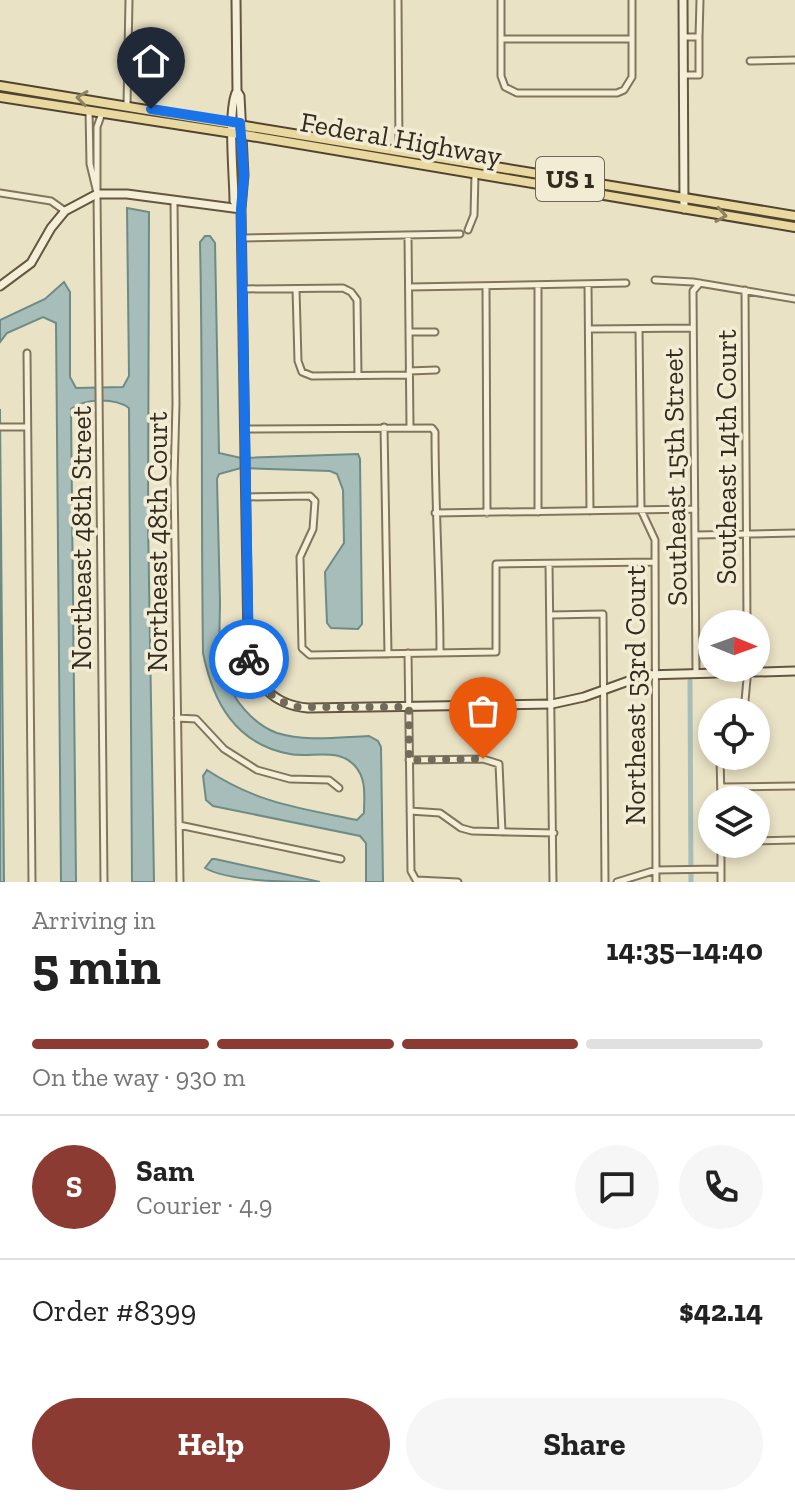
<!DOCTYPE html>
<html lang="en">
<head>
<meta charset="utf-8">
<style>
	body { margin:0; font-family:"Zilla Slab",serif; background:#f6f6f6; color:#222; height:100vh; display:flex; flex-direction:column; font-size:30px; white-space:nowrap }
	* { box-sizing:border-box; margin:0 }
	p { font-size:26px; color:#767676 }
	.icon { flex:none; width:44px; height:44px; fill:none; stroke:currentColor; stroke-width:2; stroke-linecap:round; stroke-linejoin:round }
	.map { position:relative; height:882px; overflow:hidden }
	.sheet { display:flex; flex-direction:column; background:#fff; flex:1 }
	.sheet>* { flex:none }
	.needle { width:52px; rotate:91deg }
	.buttons { position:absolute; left:698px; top:610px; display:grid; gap:16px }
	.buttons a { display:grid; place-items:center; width:72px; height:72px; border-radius:50%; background:#fff; box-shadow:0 4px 12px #0003; font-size:40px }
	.pin { position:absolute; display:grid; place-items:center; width:68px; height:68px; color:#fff; margin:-82px -34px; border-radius:50% 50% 50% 0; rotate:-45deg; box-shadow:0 0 8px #0007 }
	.pin .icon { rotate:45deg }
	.courier { position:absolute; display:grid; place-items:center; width:80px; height:80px; margin:-40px; border:6px solid #1a73e8; border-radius:50%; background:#fff; color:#222; box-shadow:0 2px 10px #0007 }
	.overview em { font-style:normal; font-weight:700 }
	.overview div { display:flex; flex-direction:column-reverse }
	.overview { display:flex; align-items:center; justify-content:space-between; height:136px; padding:0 32px }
	h1 { font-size:52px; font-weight:700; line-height:60px }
	.bar { display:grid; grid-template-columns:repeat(4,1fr); gap:12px 8px; align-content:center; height:96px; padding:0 32px }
	.bar i { height:10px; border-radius:6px; background:#e0e0e0 }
	.bar .current { background:#8c3b33 }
	.bar p { grid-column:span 4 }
	.line { display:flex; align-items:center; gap:20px; padding:0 32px; border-top:2px solid #e0e0e0 }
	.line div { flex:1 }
	.round { display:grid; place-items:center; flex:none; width:84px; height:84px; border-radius:42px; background:#f6f6f6 }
	.action { display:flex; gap:16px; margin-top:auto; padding:16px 32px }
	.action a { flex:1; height:92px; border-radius:48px; background:#8c3b33; color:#fff; font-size:32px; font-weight:700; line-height:92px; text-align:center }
	.action a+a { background:#f6f6f6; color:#222 }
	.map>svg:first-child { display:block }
	.water { fill:#a6bdb9; stroke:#6e8b86; stroke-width:2 }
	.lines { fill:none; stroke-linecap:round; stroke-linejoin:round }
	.canal { stroke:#a6bdb9; stroke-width:5 }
	.street-casing { stroke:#83755d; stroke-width:9 }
	.secondary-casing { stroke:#645640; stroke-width:11 }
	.primary-casing { stroke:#514331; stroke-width:12 }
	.street { stroke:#f5efd7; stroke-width:5 }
	.secondary { stroke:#f5efd7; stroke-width:7 }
	.primary { stroke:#e9d9a1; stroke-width:8 }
	.oneway { stroke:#8e8260 }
	.done { stroke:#736b59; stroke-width:8; stroke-dasharray:0 14.4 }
	.route { stroke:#1a73e8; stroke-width:10 }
	.labels { text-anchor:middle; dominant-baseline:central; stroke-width:7; stroke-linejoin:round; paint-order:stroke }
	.shield { fill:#f2ecd4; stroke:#6d6555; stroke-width:2 }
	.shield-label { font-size:26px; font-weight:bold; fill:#342b1f }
	.street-label { font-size:28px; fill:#342b1f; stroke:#f2ecd4 }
</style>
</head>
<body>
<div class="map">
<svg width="795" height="882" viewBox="0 0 795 882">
	<rect width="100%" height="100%" fill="#e9e2c5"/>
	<path class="water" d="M127,208L149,212L148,521L154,882H132L129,408C115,398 85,398 71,409L76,882H61L56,323L43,317L7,333L0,342V320L45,299L64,282L70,292V377L76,388L123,387L129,376Z
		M205,236H210L215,243L219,453L241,458L358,454L360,459L362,624L358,629L331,628L327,623L325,572L344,543L343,490L337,474L330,471L241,468L219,474L217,479C218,520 219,561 220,602C220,626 217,653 225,676C233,700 253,724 277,733C306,742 340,737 369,736L378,741L381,747L383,882H366V843L360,836L213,806L206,800L203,776L207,770C257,803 299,808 357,820L364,813C364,797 367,779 355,766C338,747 312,758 290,754C235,744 213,702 203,653C201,516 203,379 200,242Z
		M0,409L4,882H0Z
		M212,859H215L320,882C289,882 230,882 205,868Z"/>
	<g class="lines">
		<path class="canal" d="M690,681L691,882"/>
		<defs>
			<path id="street" d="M398,0L399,150
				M501,0V76L505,87L517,93H617L624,90L632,77V0
				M683,37H699V75H683
				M699,37L700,0
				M501,39H632
				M750,61L795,60
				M127,105L129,0
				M89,110L90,164L97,193
				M102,113L97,127V194L104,882
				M0,193L51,201L65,211
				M174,201L176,404L174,479L180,882
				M468,230L474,215L475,174
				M408,236L410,426
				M242,238L460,234
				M655,280L693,282L795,299
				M588,284L590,511
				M486,286L487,513
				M538,286V512
				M409,287L626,283
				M243,289L343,288L351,292L357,300L358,376
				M296,289L298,361L302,372L312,376L409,375
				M745,290L747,624
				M589,329L693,328
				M639,329L641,510L655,540L656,882
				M409,332H435
				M27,353L32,882
				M409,371L436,370
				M0,427H27
				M384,427L388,654
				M245,429L432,428L435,432C435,506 440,579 440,653
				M246,497L310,496L315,501L313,529L300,557L302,648L310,655L496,652V564L655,562
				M435,513L695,509
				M696,535L795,533
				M549,564L553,882
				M550,615L603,614L605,882
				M408,653L411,871L416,880L458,882
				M696,673L693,291L700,283
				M744,712L748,668
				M177,718L196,719L224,749L257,770L290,779L329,780L339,788
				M720,756L721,800
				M409,760L483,759L499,764L502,832
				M721,787L795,786
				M410,811L440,813L461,828L472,831L554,833
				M179,825L341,859
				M756,841L795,840
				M617,882L656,870L721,869
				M721,882V844"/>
			<path id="secondary" d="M236,0L237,91L240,96L244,175L241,209L248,645C251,681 272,705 308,708L552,704L584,697L645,675L795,671
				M683,0L684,209
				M237,91C227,107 234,178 234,201L241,209
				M0,286L31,263L51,228L65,211L97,194H127L241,209"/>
			<path id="primary" d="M0,86L795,216
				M0,97L233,133L795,227"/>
		</defs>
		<use href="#street" class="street-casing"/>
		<use href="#secondary" class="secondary-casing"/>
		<use href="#primary" class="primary-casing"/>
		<use href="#street" class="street"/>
		<use href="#secondary" class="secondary"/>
		<use href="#primary" class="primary"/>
	</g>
	<defs><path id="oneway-chevron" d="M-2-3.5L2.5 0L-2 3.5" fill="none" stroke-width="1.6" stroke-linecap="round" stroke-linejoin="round" transform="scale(2)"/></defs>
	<g class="oneway">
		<use href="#oneway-chevron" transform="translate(82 98) rotate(-172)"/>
		<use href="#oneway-chevron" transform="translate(721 215) rotate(9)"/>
	</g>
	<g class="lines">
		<path class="done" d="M249,659C256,685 272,700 297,707H409V760L483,759"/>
		<path class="route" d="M151,109L240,123L244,175L241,209L249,659"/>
	</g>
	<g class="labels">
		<rect class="shield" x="536" y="157" width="68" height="44" rx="6"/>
		<g class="shield-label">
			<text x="570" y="179">US 1</text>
		</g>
		<g class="street-label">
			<text transform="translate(401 139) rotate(10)">Federal Highway</text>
			<text transform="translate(726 457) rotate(-90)">Southeast 14th Court</text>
			<text transform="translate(675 477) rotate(-91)">Southeast 15th Street</text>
			<text transform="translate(81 538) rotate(-90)">Northeast 48th Street</text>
			<text transform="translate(157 542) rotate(-90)">Northeast 48th Court</text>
			<text transform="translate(635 695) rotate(-90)">Northeast 53rd Court</text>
		</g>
	</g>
</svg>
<div class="buttons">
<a><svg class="needle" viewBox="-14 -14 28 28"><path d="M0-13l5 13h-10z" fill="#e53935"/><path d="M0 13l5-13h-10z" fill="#767676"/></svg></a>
<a><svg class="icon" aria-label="locate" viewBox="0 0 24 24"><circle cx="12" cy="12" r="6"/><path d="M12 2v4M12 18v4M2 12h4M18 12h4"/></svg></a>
<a><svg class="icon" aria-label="layers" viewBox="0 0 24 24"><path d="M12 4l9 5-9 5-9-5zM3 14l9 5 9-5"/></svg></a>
</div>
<div class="pin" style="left:483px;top:759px;background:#ea580c"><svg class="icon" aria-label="bag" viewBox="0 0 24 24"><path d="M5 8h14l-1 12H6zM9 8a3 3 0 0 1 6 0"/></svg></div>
<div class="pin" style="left:151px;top:109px;background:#1f2937"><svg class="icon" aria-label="home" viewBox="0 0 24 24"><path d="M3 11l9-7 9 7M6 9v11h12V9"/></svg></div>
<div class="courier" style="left:249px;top:659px"><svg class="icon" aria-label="bike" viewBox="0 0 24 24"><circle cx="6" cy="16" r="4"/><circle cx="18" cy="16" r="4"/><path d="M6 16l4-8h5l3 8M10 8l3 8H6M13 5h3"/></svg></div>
</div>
<section class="sheet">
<div class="overview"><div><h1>5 min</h1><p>Arriving in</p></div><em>14:35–14:40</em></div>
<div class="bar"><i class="current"></i><i class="current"></i><i class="current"></i><i></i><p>On the way · 930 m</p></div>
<div class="line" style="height:144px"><b class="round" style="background:#8c3b33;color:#fff">S</b><div><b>Sam</b><p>Courier · 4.9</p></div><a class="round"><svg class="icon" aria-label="chat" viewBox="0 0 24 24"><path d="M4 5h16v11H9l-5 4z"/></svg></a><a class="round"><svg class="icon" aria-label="phone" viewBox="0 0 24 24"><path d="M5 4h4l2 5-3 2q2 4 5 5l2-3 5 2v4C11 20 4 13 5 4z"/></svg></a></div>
<div class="line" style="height:104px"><div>Order #8399</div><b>$42.14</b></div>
<div class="action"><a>Help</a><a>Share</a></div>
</section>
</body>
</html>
